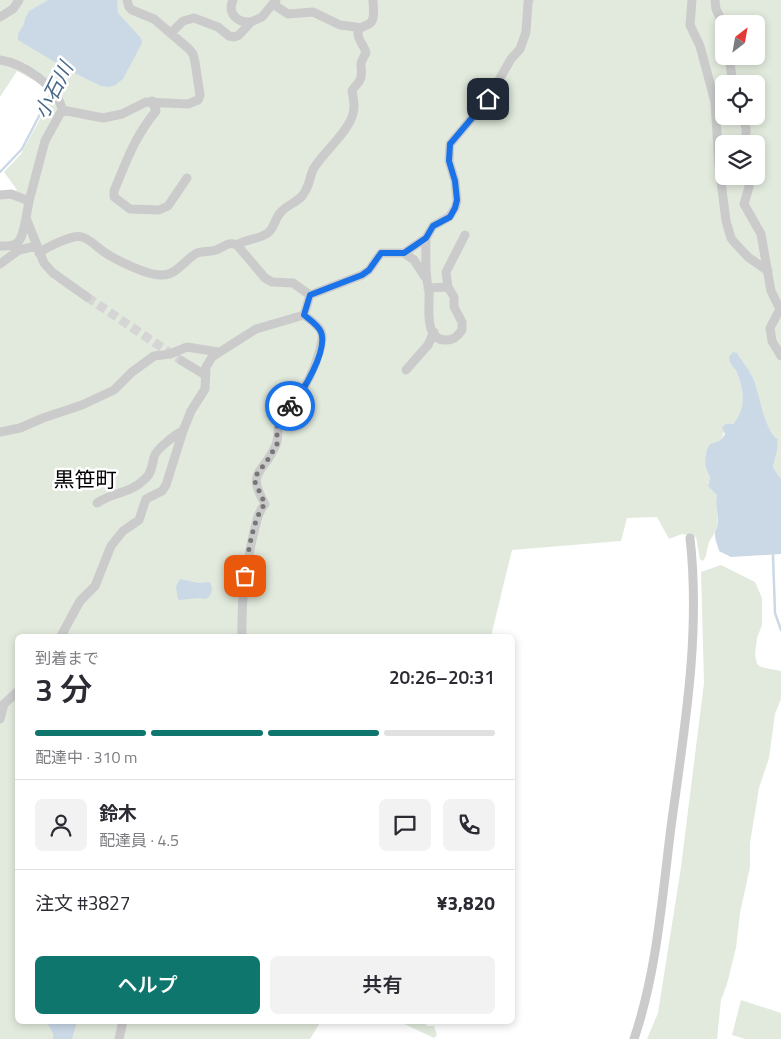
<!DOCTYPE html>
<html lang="ja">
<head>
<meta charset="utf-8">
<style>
	body { margin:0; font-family:"Titillium Web","Noto Sans JP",sans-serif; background:#f2f2f3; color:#2b2b33; height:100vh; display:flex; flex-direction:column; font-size:19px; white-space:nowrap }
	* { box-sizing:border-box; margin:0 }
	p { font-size:16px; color:#7c7c81 }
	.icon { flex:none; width:28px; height:28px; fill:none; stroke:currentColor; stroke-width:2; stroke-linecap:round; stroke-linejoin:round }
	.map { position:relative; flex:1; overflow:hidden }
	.drawer { position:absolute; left:15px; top:634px; width:500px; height:390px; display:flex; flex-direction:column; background:#fff; border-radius:8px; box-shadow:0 2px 8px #0003 }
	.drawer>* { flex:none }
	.needle { width:32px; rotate:31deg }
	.controls { position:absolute; left:715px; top:15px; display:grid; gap:10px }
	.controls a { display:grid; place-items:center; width:50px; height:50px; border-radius:8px; background:#fff; box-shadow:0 2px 8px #0003; font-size:25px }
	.pin { position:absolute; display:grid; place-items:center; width:42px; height:42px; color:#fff; margin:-21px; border-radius:10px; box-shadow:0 2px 8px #0006 }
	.courier { position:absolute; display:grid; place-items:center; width:50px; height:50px; margin:-25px; border:4px solid #1a73e8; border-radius:50%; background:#fff; color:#222; box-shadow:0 1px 6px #0007 }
	.headline em { font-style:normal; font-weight:600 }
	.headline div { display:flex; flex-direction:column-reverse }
	.headline { display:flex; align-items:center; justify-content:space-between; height:85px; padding:0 20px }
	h1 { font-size:32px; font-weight:600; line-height:38px }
	.bar { display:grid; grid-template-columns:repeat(4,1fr); gap:8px 5px; align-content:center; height:60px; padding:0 20px }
	.bar i { height:6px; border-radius:4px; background:#e1e1e2 }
	.bar .selected { background:#0f766e }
	.bar p { grid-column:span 4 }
	.line { display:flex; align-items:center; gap:12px; padding:0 20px; border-top:1px solid #e1e1e2 }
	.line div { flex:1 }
	.round { display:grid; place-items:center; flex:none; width:52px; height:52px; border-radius:8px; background:#f2f2f3 }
	.cta { display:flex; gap:10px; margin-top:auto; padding:10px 20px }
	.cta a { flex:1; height:58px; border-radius:8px; background:#0f766e; color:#fff; font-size:20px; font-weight:600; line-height:58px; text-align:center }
	.cta a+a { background:#f2f2f3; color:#2b2b33 }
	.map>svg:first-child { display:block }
	.green { fill:#e2eadd; fill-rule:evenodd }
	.water { fill:#cbd9e7 }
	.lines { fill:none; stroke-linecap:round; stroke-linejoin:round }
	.stream { stroke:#cbd9e7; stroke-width:2.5 }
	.minor-tunnel { stroke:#d5d5d5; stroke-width:9; stroke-dasharray:9 4.5; stroke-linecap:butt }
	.minor { stroke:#cbcbcb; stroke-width:9 }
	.done { stroke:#777; stroke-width:5; stroke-dasharray:0 9 }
	.route { stroke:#1a73e8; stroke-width:6 }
	.labels { text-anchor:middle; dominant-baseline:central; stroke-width:5; stroke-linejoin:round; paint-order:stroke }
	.water-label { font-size:20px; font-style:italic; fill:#456687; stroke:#fff }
	.quarter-label { font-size:21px; fill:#000; stroke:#fff }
</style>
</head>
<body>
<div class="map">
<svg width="781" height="1039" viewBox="0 0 781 1039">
	<rect width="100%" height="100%" fill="#fff"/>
	<path class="green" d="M0,0H781V479L773,467L778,440L772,435L767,425L751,374L748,370L734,368C744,386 748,408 733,424H727C723,432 724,442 713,443L705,455L707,472L710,477L708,484L717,495C715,506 719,519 717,527C716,534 709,539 708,546C706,552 707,556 703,561L700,559L696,537L682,534L669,539L657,517L627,518L621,541L512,550L491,636H18V1021H321L310,1039H0V199L17,190L4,172L21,154L53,95L37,82L17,71L0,97ZM724,24H756V56H724ZM724,84H756V116H724ZM724,144H756V176H724Z
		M721,565L755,582L762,598V625L757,638L755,654L757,664L761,667L781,671V699L775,714L769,758L759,788L750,843V867L740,913L736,948L727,984L721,1000L717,1039H647L658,1013L681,867L704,683L701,572Z
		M741,1000L781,1013V1039H745L732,1035Z
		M398,1021H420L428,1026H434L437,1035L434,1038Z"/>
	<path class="water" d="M48,0H117L118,13L141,38L142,43L123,79L114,86L109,87L101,86L68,70L18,40V34L24,24L25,19L29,11Z
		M733,352L737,353C741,360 748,368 752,376C759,389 765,435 778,439L777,450L773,467L781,479V554L731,557L719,551C718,546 715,540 715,535C715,531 716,531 717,527C720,516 714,506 717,495L708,486L710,477C704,468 703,454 710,444C717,442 721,441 725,434L722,427L726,424H733C747,408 744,389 736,371C733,366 729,363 729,357Z
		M180,579L199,583L209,582C214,587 212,596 206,599L198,598L179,600L178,599L176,586Z
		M41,1021H77L72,1039H53V1033L48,1024Z"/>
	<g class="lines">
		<path class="stream" d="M54,88L66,67
			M0,172L22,149L51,93
			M773,555L775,613L781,630"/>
		<path class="minor-tunnel" d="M87,297L182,361"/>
		<path class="minor" d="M233,0C227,13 237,23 251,22
			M692,0L690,25L700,46L715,102L719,166L726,221L731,238L734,242L748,257L768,271
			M715,0L716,9L724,26
			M273,4L288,14L313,12L340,25L356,27L360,29
			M0,17L13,9L19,0
			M171,33L183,21L194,18L218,27L229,36L234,37L239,35L251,22L262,17L276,0
			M729,56L733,84
			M0,60C22,63 58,86 62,110L45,141L29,201L26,218L44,263L53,273L87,297
			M152,101L156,111C135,136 126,162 114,191V197L130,209L159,210L168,206L187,178
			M62,110L103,118L122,114L146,102L188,104L198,100L200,95L195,62L193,54L189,49L154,19L132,10L129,7L127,0
			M742,116L746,128V144
			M750,176L749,187L744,204L761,234L771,291L780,309L770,328L772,341L781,356
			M0,195L11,194L29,201
			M426,238C426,252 425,266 427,280C427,284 429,288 429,292C430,305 423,341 447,340C454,340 458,336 462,330V322L454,307V297L448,287L446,272L465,235
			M237,245C247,238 260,240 269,232C275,226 275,218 281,212C287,205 296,203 302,196C311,185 309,176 314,168C324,151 354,128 354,107C354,102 353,96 352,91C354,86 360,83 361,77C363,64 357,68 366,53C365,47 358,40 358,34C357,25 369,27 372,21C375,15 373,6 373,0
			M0,246C23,247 21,238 26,219
			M39,253C47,247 73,234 82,237C90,239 98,248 104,252C116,260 148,276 162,275C177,275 184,260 197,253C203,251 210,252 216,250C224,247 229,241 237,245L265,278L272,282L293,283L310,295
			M404,253L414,260L425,277
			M0,264L19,250L36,246
			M428,288L448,287
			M182,361L205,375
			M406,370L428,345L434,332
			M0,432L20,428L43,418L82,405L114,390L132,372L154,356L170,354L187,347L218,352
			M97,503C115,491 129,495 146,478C152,472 152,465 154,457C156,449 176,434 183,431
			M61,636L80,601L95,586L111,546L123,531L139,520L146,499L162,491L166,485L183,431L191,411L205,389L206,367L212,357L256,329L304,315
			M242,636C241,602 245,569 253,536C256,525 257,513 265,504C246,471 262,475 275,447C280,438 276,427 281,418C283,412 289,408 293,403C306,387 315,369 320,349C321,343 324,337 321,331C318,325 309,319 304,315L310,295L362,275L369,270L381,253H404L426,238L433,226L449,217L455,208L457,201L455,181L449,161L450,144L488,99L511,59L520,49L526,32L528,3L529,0
			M0,719L4,704L18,691
			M119,1039L123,1021
			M634,1039C657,971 662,898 671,827C684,731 701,635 690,538"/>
	</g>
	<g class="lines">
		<path class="done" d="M245,576C247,558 253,517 265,504L255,482L257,474L269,458L277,444V427L281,417L290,406"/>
		<path class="route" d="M290,406C303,393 328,350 321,332C318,325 310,320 304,315L310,295L362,275L369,270L381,253H404L426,238L433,226L450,217L455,208L457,200L455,181L449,161L450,144L488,99"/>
	</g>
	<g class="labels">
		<g class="water-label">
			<text transform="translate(53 90) rotate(-63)">小石川</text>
		</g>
		<g class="quarter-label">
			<text x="85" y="479">黒笹町</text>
		</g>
	</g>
</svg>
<div class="controls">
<a><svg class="needle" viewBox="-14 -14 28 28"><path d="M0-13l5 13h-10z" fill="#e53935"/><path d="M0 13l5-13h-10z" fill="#7c7c81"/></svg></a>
<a><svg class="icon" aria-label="locate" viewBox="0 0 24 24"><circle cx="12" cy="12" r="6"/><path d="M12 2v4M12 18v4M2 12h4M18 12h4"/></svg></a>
<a><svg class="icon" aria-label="layers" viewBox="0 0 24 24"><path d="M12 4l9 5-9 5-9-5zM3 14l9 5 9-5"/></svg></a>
</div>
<div class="pin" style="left:245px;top:576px;background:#ea580c"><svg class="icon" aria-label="bag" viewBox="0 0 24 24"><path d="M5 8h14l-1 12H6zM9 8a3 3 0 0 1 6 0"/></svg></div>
<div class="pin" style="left:488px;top:99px;background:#1f2937"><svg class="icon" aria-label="home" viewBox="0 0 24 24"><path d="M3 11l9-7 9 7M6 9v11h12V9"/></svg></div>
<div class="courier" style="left:290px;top:406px"><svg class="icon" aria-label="bike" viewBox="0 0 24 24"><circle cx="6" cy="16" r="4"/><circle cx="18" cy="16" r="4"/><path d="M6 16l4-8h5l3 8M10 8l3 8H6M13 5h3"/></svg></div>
<section class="drawer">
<div class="headline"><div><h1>3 分</h1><p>到着まで</p></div><em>20:26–20:31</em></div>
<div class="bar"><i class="selected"></i><i class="selected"></i><i class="selected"></i><i></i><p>配達中 · 310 m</p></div>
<div class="line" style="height:90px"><a class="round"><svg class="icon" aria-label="person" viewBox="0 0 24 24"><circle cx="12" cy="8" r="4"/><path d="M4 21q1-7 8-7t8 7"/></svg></a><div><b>鈴木</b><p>配達員 · 4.5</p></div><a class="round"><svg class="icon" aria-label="chat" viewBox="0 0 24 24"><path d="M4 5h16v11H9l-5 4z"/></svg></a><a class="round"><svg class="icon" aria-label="phone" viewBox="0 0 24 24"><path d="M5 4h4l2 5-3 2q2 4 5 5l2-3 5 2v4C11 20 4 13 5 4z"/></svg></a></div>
<div class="line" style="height:65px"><div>注文 #3827</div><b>¥3,820</b></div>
<div class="cta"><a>ヘルプ</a><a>共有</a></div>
</section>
</div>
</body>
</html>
